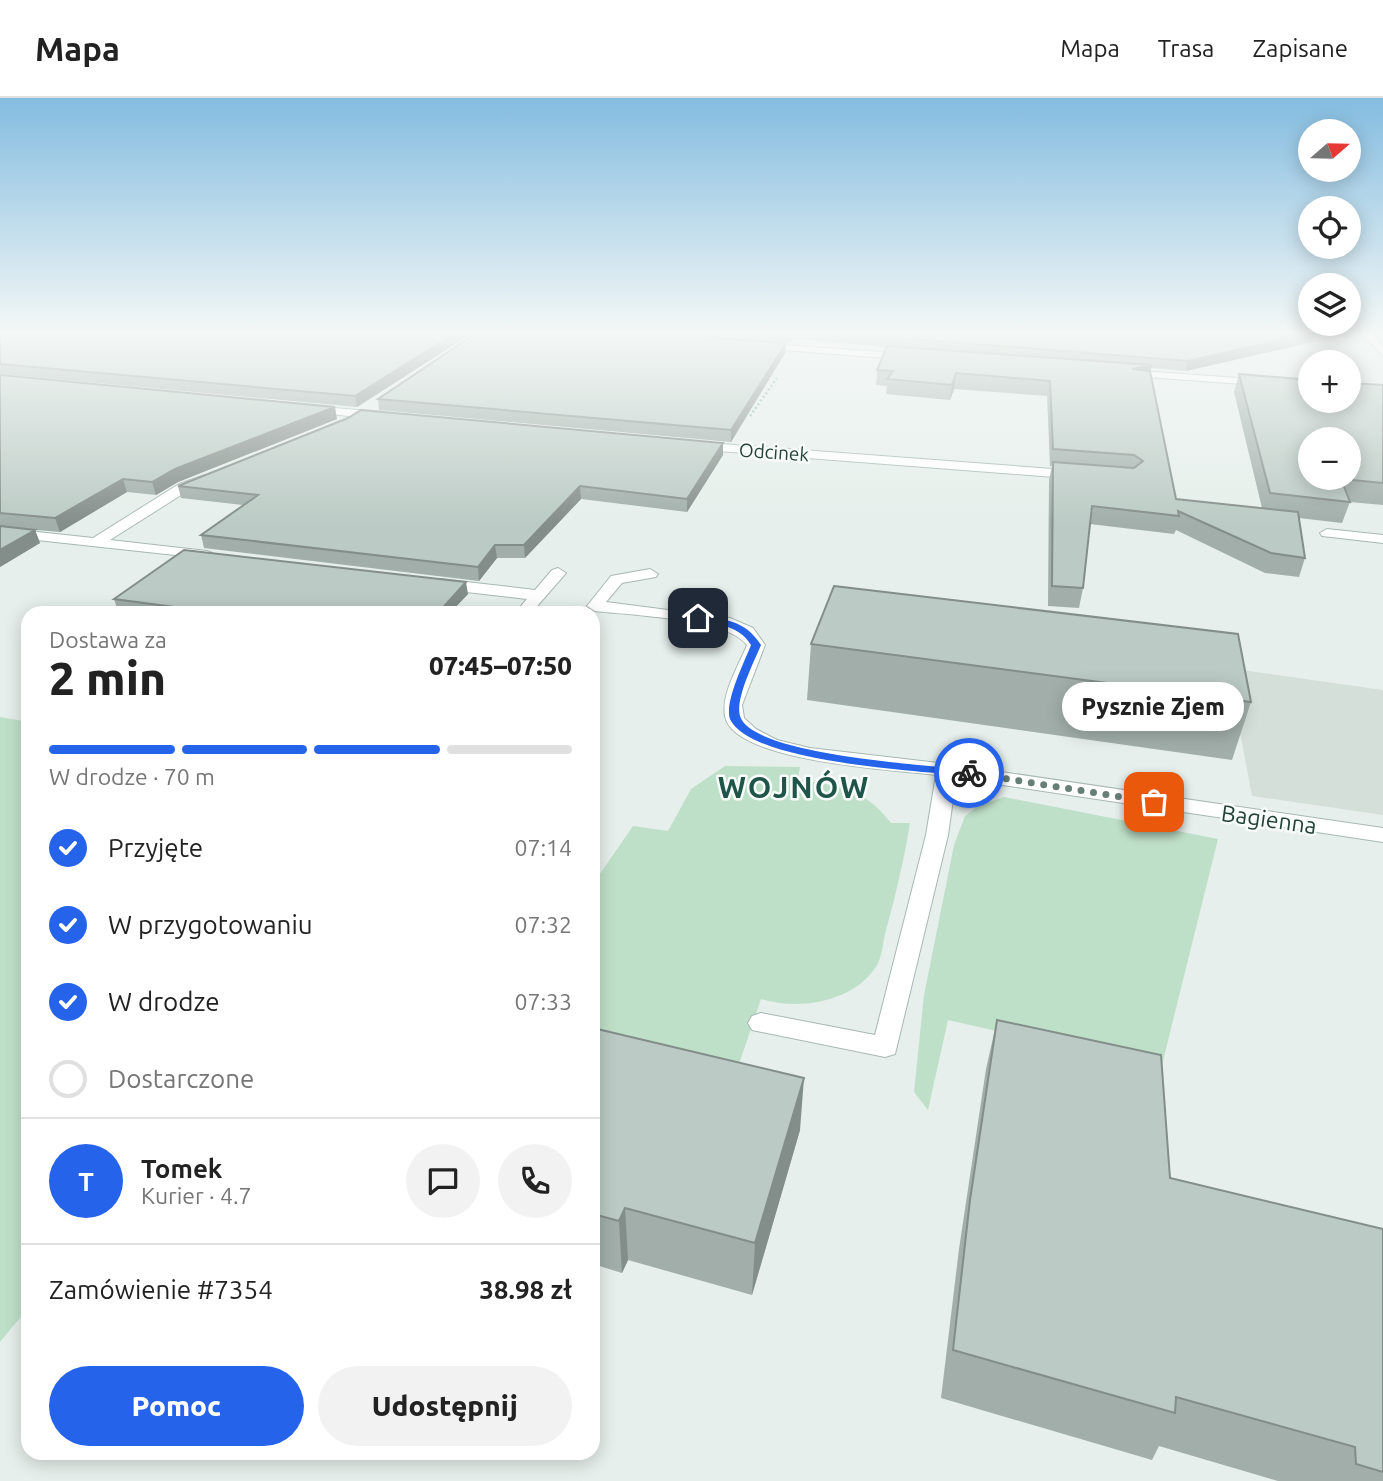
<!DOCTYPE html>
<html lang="pl">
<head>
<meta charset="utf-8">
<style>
	body { margin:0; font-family:Ubuntu,sans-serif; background:#f2f2f2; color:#222; height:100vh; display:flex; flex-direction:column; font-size:26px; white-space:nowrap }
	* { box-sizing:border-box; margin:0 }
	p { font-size:23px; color:#767676 }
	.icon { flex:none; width:38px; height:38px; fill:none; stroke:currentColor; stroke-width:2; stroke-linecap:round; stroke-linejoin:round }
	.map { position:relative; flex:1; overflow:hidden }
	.panel { position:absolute; left:21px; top:508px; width:579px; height:854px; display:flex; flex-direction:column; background:#fff; border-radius:21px; box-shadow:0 4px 18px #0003 }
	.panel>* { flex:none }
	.needle { width:46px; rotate:70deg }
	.tools { position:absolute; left:1298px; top:21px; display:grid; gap:14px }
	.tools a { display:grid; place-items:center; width:63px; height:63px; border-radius:50%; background:#fff; box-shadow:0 4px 18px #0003; font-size:35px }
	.pin { position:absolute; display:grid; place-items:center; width:60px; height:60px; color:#fff; margin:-30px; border-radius:14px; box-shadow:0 4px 10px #0006 }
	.courier { position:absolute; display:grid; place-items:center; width:70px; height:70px; margin:-35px; border:5px solid #2563eb; border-radius:50%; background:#fff; color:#222; box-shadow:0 2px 9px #0007 }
	.bubble { position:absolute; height:49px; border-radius:24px; background:#fff; box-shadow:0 4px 18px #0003; font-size:23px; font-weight:800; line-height:49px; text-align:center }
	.summary em { font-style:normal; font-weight:800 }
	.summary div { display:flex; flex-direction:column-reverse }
	.summary { display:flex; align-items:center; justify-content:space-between; height:119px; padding:0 28px }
	h1 { font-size:46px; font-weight:800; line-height:52px }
	.bar { display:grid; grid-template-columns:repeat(4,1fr); gap:10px 7px; align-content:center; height:84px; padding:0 28px }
	.bar i { height:9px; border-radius:5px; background:#e0e0e0 }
	.bar .on { background:#2563eb }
	.bar p { grid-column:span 4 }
	.line { display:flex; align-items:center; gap:18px; padding:0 28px; border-top:2px solid #e0e0e0 }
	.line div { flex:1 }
	.round { display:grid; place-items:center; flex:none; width:74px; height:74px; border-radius:37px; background:#f2f2f2 }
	ol { padding:0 28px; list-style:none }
	li { display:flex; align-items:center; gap:21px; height:77px }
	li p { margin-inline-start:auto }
	li .icon { padding:7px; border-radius:50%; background:#2563eb; color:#fff; stroke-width:4 }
	li:last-child { color:#767676 }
	li i { width:38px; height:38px; border:4px solid #e0e0e0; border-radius:50% }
	.button { display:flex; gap:14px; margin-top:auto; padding:14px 28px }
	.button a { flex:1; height:80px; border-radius:42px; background:#2563eb; color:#fff; font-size:28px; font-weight:800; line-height:80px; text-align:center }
	.button a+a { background:#f2f2f2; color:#222 }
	header { display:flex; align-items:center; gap:42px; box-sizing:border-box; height:98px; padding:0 35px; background:#fff; border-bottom:2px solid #e0e0e0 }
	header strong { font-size:33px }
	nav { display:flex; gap:38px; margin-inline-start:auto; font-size:24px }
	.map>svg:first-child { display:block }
	.built { fill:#d4dfda }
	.green { fill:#bfe0c8 }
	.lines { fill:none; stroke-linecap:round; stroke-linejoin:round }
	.minor-casing { stroke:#a8b8b2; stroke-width:2 }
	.path { stroke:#86b3a5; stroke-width:2.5; stroke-dasharray:2 2.5; stroke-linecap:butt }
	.minor { fill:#fff; fill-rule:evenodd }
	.wall { fill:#a1aea9 }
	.shaded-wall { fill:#838d89 }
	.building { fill:#bbcac4; stroke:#838d89; stroke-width:2; fill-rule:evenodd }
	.route { fill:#2563eb }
	.done { stroke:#687f78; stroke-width:7; stroke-dasharray:0 12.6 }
	.labels { text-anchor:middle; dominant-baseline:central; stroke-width:5; stroke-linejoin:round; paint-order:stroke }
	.far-street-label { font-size:19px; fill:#24423a; stroke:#f7fbf9 }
	.street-label { font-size:23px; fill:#24423a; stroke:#f7fbf9 }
	.district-label { font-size:30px; font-weight:bold; letter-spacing:2px; fill:#1f5548; stroke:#f7fbf9 }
</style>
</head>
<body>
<header>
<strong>Mapa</strong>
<nav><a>Mapa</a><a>Trasa</a><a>Zapisane</a></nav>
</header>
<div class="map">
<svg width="1383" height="1383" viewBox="0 0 1383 1383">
	<rect width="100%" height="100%" fill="#e6efeb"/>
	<path class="built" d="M1228,570L1383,592V717L1252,698Z"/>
	<path class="green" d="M0,619L28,624V1210L0,1244Z
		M725,668L800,669L798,681C840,689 863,689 891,725H910C904,763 895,799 885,836C883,845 882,859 877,867C855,904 799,913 761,901L739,966L593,932V786L633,728L668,733L691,691Z
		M1004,699L1218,741L1161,971L948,922L928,1012L914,994L924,897L954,747L965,718L978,708Z"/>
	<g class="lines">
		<defs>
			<path id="minor" d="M1361,234H1371L1383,248V258Z
				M754,245L911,256L916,259L911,262L758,250Z
				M1124,272L1311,285V291L1120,277L1119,275Z
				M310,308L382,314L388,318L382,322L306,313L304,311Z
				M696,344L1080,373L1087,377L1080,381L692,351V345Z
				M205,377L210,378V384L189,392L110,442L207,453L212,455V461L0,438V430L93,440L179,386Z
				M1327,431L1383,437V445L1322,438L1320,435Z
				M558,470L566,475L532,514H516L527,501L440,491L432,486L440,481L535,492L552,472Z
				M650,471L658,476L656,479L622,485L606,504L730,520L753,530L765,547L742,607L744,620L756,631L777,642L810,650L947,666L1383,730V744L956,680L948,737L895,956L885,959L752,932L748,925L752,918L761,915L875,937L926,737L936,677C896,672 733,664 725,618C721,596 739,567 747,547C729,521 629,517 595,513L587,508L611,478Z"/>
		</defs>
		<use href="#minor" class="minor-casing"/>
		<path class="path" d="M750,318L777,280"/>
		<use href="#minor" class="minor"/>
	</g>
	<path class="wall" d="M0,234H474L357,309L0,276Z
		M646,234H1315L1312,244L1186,273L1151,270L1150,274L1176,401L1262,410L1234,294L1239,276L1383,287V407L1350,404L1342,425L1299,420L1305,460L1299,479L1265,475L1176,432L1174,436L1090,426L1083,490L1079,510L1048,508L1049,382L1052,368H1050L1047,298L954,291L950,302L886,296L887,288L876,287L877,272L886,249L794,241L792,244Z
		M785,255L731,344L379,312L378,301Z
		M0,277L337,321L178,384L156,397L127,394L60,434L25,431L35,432L40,445L0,469Z
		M723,357L687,414L581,401L525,460H497L479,483L204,450L201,437L243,407L181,400L178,388Z
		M468,496L451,514H129L118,513L114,501Z
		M811,546L1251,604L1232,662L807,602Z
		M997,922L1170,1080L1383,1131V1383H1278L1159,1348L1152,1362L941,1300L959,1151L986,971Z
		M593,930L800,1032L752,1197L628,1162L622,1175L593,1166Z"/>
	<path class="shaded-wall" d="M457,234H474L357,309L355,298Z
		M1315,234L1312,244L1186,273L1188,263Z
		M786,245L785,255L731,344V332Z
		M1152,267L1148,282L1132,271Z
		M956,275L954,291L950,302L952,287Z
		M335,309L337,321L178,384L156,397L152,384L175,371Z
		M723,345V357L687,414V401Z
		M123,381L127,394L60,434L55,420Z
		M580,388L581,401L525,460L524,447Z
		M35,432L40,445L0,469V452Z
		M495,447L497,460L479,483L478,469Z
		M466,484L468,496L451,514H439Z
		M804,980L800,1032L752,1197L755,1145Z
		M625,1110L628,1162L622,1175L619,1123Z"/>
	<path class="building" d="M0,234H457L355,298L0,266Z
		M478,234H634L786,245L731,332L378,301Z
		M825,234H1315L1188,263Z
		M887,248L1152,267L1132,271L1150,273L1176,401L1298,414L1305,460L1271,455L1178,413L1179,418L1092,408L1083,490L1052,488L1053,364L1134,370L1143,363L1134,357L1053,351L1050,283L956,275L952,287L887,281L893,273L877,272Z
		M1239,276L1311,282V303H1349V285L1383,287V385L1341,381L1350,404L1270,395ZM1311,341H1349V380H1311Z
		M0,277L335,309L175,371L152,384L123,381L55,420L0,415Z
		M361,312L723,345L687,401L580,388L524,447H495L478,469L201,437L258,397L178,388L348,320Z
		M0,428L35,432L0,452Z
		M184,452L466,484L439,514H212L114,501Z
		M834,488L1238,536L1251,604L811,546Z
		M997,922L1161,957L1170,1080L1383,1131V1374L1356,1366L1355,1349L1176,1299L1175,1315L953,1252L970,1102Z
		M593,930L804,980L755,1145L625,1110L619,1123L593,1116Z"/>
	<linearGradient id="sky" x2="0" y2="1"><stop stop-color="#84bce0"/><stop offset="0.55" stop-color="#f4f8f6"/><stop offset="1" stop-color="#f4f8f6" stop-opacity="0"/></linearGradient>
	<rect width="1383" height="427" fill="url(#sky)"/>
	<path class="route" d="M698,518C725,521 745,522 761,547C754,564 735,601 740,618C751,657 929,667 969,672L975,675L969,678C920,673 755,665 731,623C722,608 745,563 751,547C738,526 717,527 695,522Z"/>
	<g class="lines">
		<path class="done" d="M969,675L1154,704"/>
	</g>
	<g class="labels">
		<g class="far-street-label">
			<text transform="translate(774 354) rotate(4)">Odcinek</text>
		</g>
		<g class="street-label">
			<text transform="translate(1269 721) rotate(8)">Bagienna</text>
		</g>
		<g class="district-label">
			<text x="794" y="689">WOJNÓW</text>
		</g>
	</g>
</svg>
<div class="tools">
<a><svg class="needle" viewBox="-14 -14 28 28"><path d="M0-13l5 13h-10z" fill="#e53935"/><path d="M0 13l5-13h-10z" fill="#767676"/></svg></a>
<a><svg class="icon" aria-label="locate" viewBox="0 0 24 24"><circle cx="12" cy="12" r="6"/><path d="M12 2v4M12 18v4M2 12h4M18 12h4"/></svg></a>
<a><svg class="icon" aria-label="layers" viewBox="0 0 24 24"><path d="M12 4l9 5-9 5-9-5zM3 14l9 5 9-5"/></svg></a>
<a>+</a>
<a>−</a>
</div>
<div class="pin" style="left:1154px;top:704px;background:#ea580c"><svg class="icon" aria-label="bag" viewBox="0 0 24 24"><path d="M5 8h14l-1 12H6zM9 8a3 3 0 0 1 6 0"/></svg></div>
<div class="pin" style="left:698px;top:520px;background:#1f2937"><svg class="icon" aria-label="home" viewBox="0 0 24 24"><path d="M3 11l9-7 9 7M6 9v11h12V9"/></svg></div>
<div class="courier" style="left:969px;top:675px"><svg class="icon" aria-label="bike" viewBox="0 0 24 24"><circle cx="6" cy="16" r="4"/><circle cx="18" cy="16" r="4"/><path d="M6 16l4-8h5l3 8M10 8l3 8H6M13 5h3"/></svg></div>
<div class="bubble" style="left:1062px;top:584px;width:182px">Pysznie Zjem</div>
<section class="panel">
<div class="summary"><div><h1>2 min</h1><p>Dostawa za</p></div><em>07:45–07:50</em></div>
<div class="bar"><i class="on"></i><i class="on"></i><i class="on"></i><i></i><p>W drodze · 70 m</p></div>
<ol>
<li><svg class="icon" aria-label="check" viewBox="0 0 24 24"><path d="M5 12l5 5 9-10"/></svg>Przyjęte<p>07:14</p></li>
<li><svg class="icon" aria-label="check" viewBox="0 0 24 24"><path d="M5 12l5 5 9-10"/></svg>W przygotowaniu<p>07:32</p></li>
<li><svg class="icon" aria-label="check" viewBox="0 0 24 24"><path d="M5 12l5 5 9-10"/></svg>W drodze<p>07:33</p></li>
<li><i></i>Dostarczone</li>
</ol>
<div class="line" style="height:126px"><b class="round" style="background:#2563eb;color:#fff">T</b><div><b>Tomek</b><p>Kurier · 4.7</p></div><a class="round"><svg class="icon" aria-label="chat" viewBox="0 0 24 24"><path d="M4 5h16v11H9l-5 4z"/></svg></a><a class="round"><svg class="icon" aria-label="phone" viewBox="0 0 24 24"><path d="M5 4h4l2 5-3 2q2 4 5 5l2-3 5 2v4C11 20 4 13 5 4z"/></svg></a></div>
<div class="line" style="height:91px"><div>Zamówienie #7354</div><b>38.98 zł</b></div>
<div class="button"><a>Pomoc</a><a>Udostępnij</a></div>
</section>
</div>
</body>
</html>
